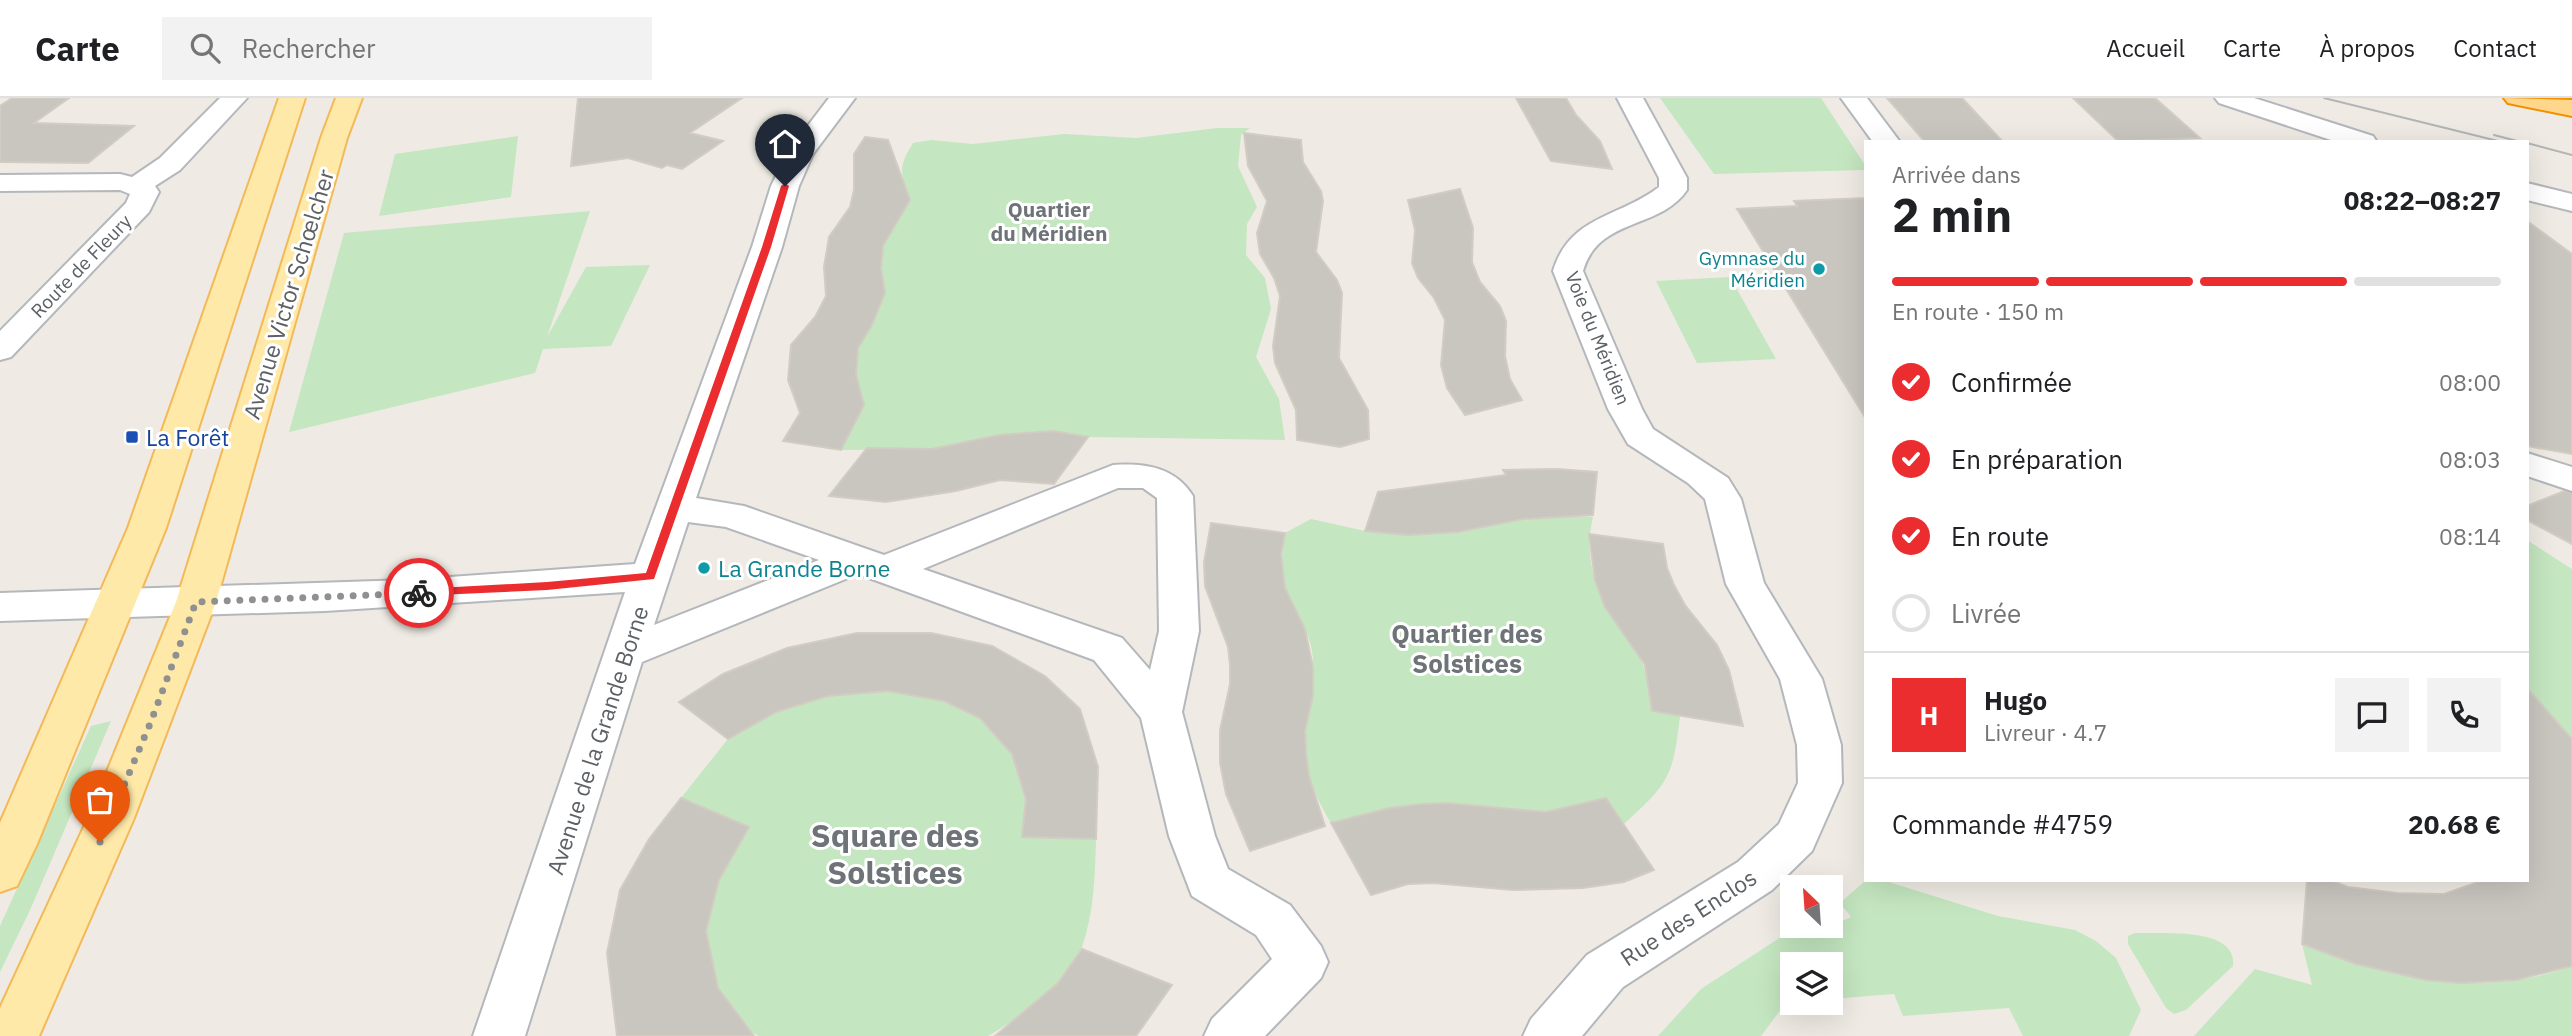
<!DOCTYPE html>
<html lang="fr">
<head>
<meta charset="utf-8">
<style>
	body { margin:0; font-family:"IBM Plex Sans",sans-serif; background:#f2f2f2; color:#202124; height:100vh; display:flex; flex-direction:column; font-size:26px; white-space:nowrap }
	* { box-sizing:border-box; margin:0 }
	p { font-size:23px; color:#757577 }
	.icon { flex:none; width:38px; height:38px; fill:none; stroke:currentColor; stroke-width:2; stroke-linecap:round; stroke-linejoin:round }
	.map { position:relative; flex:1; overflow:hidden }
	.side { position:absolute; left:1864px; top:42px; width:665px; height:742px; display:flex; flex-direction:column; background:#fff; border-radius:0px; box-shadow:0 7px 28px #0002 }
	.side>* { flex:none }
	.needle { width:46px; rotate:335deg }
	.controls { position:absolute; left:1780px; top:777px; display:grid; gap:14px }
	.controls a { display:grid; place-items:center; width:63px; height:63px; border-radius:0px; background:#fff; box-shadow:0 7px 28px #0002; font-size:35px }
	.pin { position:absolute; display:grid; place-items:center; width:60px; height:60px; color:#fff; margin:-72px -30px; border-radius:50% 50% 50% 0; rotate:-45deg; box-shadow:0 0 7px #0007 }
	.pin .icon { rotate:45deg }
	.courier { position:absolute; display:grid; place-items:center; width:70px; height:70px; margin:-35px; border:5px solid #eb2d30; border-radius:50%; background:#fff; color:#222; box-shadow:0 2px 9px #0007 }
	.headline em { font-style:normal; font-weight:700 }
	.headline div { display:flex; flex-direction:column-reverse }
	.headline { display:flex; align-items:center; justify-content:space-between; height:119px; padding:0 28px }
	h1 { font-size:46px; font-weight:700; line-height:52px }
	.bar { display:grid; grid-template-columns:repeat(4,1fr); gap:10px 7px; align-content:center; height:84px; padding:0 28px }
	.bar i { height:9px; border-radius:5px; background:#e0e0e0 }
	.bar .active { background:#eb2d30 }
	.bar p { grid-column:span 4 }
	.line { display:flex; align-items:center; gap:18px; padding:0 28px; border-top:2px solid #e0e0e0 }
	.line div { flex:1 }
	.round { display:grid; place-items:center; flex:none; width:74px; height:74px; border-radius:0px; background:#f2f2f2 }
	ol { padding:0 28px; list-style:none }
	li { display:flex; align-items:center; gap:21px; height:77px }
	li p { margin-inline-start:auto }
	li .icon { padding:7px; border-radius:50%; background:#eb2d30; color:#fff; stroke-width:4 }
	li:last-child { color:#757577 }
	li i { width:38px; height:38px; border:4px solid #e0e0e0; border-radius:50% }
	header { display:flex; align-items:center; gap:42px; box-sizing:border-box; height:98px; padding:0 35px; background:#fff; border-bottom:2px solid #e0e0e0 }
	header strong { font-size:33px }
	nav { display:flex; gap:38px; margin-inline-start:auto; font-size:24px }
	.search { width:490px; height:63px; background:#f2f2f2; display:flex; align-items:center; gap:18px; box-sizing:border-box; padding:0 24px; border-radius:0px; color:#757577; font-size:26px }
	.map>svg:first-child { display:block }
	.green { fill:#c4e6c0 }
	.building { fill:#c9c6c0; stroke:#d3ccc2; stroke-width:2 }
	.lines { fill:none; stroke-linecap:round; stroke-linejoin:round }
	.street-casing { stroke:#b4b7bb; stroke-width:4 }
	.primary-casing { stroke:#f3b959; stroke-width:4 }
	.highway-casing { stroke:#f29000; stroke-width:4 }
	.street { fill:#fff; fill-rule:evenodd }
	.primary { fill:#ffe9a8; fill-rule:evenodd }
	.highway { fill:#fed68c; fill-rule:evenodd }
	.tram { stroke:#b3b4b5; stroke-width:2 }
	.route { fill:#eb2d30 }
	.done { stroke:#8f9191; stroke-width:7; stroke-dasharray:0 12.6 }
	.culture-dot { fill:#0f9aa8; stroke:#fff; stroke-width:2.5 }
	.transit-dot { fill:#1a4fb4; stroke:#fff; stroke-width:2.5 }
	.labels { text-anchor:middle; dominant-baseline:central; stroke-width:6; stroke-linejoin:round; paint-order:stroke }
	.far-culture-label { font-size:19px; fill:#0d838f; stroke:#fff; text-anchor:end }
	.far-street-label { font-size:19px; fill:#5c6165; stroke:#fff }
	.far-quarter-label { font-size:21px; font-weight:bold; fill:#6d7377; stroke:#fff }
	.street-label { font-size:23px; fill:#5c6165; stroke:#fff }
	.transit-label { font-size:23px; fill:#164399; stroke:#fff; text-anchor:start }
	.culture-label { font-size:23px; fill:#0d838f; stroke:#fff; text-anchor:start }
	.quarter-label { font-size:26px; font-weight:bold; fill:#6d7377; stroke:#fff }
	.near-quarter-label { font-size:32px; font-weight:bold; fill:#6d7377; stroke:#fff }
</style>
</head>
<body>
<header>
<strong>Carte</strong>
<div class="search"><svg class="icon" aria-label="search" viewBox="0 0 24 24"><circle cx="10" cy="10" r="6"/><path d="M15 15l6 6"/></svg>Rechercher</div>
<nav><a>Accueil</a><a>Carte</a><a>À propos</a><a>Contact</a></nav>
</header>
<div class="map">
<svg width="2572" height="938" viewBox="0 0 2572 938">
	<rect width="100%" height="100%" fill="#efebe4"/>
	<path class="green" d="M1660,0H1821L1865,67V72L1714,76Z
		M1217,30H1250L1241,37L1238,68L1257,109L1247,126L1246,157L1265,180L1271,211L1256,259L1279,301L1285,342L1088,339L1053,333L999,337L932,351L841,352L864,307L856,277L858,250L872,227L885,195L881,170L883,148L910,102C900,75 898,69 913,45L931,42L973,46L1064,36L1136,40Z
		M518,38L511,99L379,118L395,56Z
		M590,113L547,239L586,169L650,167L611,248L543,251L535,275L289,334L344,135Z
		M1730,179L1776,261L1697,265L1656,183Z
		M1569,418L1593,419C1579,476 1610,513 1638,557C1645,567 1645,577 1650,587C1655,598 1671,609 1680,618C1673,679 1669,685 1624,726L1605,700L1546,714L1447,705L1422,706L1390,710L1331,725C1314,697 1301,666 1305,633C1308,603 1318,579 1311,548C1307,531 1297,519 1290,504C1279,482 1281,459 1285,435L1311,421L1365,433L1408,437L1458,434L1523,421Z
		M2527,442L2572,471V641L2554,620L2527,597Z
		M888,593L944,603L980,620L1012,656L1026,701L1022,739L1096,741C1095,777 1094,815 1082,849C1070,884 1019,920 988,938H759L751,934L718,890L706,833L719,782L749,729L681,700L728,641L776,614L828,598Z
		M111,623L31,810L0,874V828L91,628Z
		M1866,782H1882L1998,818L2075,832L2096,843L2116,860L2141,912L2129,938H2023L2009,910L1903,918L1894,896L1831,901L1830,866H1792L1793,905L1785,906L1761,938H1658L1701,891L1798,828L1829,829L1851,819L1840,805Z
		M2135,835C2161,836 2238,828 2233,868L2186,912L2174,916L2166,910L2128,846V838Z
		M2302,846C2386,880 2484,901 2572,868V938H2194L2255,871L2312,887Z"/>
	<path class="building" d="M12,0H69L34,25L134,28L88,65L0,64V8Z
		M578,0H742L690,35L723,43L682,71L667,67L662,70L628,60L571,68Z
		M1516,0H1566L1576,17L1600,43L1612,71L1551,63Z
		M1887,0H1962L2003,44H1925Z
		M2073,0H2155L2200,40L2118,43Z
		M1244,35L1301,42L1303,64L1321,93L1323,103L1316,154L1337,182L1342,195L1339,260L1368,312L1369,341L1340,349L1297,342L1296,312L1275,265L1273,248L1280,198L1274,180L1260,156L1257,135L1267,103L1248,68Z
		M865,39L888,42L910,102L883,148L881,170L885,195L872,227L858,250L856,277L864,307L841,352L783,343L800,315L788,282L791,247L815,219L826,198L824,169L829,139L850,109L854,92V56Z
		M1460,91L1473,130L1472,164L1480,184L1500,208L1506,223L1505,258L1510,281L1522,302L1465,317L1447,290L1441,267L1445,222L1434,200L1418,180L1412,165L1415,132L1408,102Z
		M1866,100V321L1737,111L1797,108L1794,103Z
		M2527,123L2572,156V356L2527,348Z
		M1053,333L1088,339L1054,386L1000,382L956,393L886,404L829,398L867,350L932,351L999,337Z
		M1557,371L1597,374L1593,417L1523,421L1458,434L1408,437L1365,433L1378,394L1506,377L1503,372Z
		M2564,393L2572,395V446L2527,422V408Z
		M1211,425L1285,435L1281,457L1285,490L1305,531L1313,569V597L1305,633L1306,656L1309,678L1325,728L1250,753L1226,696L1220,665V632L1230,586V567L1228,549L1205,488L1204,464Z
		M1589,436L1663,446L1667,470L1674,487L1685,507L1717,547L1729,572L1743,628L1652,613L1645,567L1605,509L1595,482Z
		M857,535H931L992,548L1045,578L1080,611L1098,669L1096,741L1022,739L1026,701L1012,656L980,620L944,603L888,593L828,598L776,614L728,641L679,604L723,576L787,550Z
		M2527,590L2572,641V868L2516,882L2461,885L2426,882L2356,866L2302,846L2307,782H2330L2348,789L2397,795L2444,796L2484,782H2527Z
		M681,700L749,729L719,782L706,833L718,890L754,938H617L607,855L620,792L649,741Z
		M1606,700L1654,772L1624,784L1583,790L1513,792L1433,785L1408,786L1371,797L1331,725L1390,710L1422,706L1447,705L1546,714Z
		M1082,851L1172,887L1136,938H995L1058,885Z"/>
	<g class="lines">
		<defs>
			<path id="street" d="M220,0H247L180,72L155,88L159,94L149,114L11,259L0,262V233L126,105L130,96L120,92L0,93V77L120,76L132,79L160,60Z
				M829,0H855L813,56L799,88L782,149L696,400L744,408L884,457L1113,367C1145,365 1175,369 1193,398L1199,533L1182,614L1215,738L1228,771L1290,807L1321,848L1328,864L1321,880L1265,938H1204L1212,921L1272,861L1256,837L1192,798L1169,738L1141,620L1094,562L858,476L642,564L525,938H473L625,494L325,513L0,523V495L407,482L635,466L752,149L771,88L787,55ZM1118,390H1143L1157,400L1159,533L1150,572L1122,540L923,471ZM688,424L726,429L819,462L654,527Z
				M1617,0H1643L1687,80V92C1660,132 1598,119 1583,173L1642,311L1653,331L1728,380L1741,401L1764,485L1822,581L1841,647L1842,685L1812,753L1772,792L1623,889L1582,938H1523L1531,921L1587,857L1738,764L1779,726L1798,685L1797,647L1780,581L1726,486L1705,401L1688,385L1628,346L1608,311L1553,173C1570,117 1619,120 1659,89V80Z
				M1841,0H1867L1900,44H1873Z
				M2215,0H2254L2373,38L2377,44H2337L2219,5Z
				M2527,85L2572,96V113L2527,102Z
				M2527,355L2572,369V393L2527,378Z"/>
			<path id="primary" d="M279,0H305L166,430L37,746L17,788L0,794V725L128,430Z
				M336,0H362L347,40L216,504L134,720L39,938H0V910L88,720L176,504L321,40Z"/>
			<path id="highway" d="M2504,0L2572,2V18L2508,5Z"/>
		</defs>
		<use href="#street" class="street-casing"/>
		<use href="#primary" class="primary-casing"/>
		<use href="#highway" class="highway-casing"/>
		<use href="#street" class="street"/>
		<use href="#primary" class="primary"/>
		<use href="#highway" class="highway"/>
		<path class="tram" d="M2324,0L2502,44
			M2494,37L2521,44
			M2527,45L2572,57"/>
	</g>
	<path class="route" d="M785,85L789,88L771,149L654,481L547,492L415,498V492L419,491L547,484L646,475L762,149L781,88Z"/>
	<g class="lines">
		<path class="done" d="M100,744L150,626L196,504L419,495"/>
	</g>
	<g class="culture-dot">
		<circle cx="1819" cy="171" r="7"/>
		<circle cx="704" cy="470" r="7"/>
	</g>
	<rect class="transit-dot" x="125" y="332" width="14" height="14" rx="3.5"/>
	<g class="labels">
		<g class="far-culture-label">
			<text x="1805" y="160">Gymnase du<tspan x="1805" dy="22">Méridien</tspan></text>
		</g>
		<g class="far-street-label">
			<text transform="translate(81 168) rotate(-46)">Route de Fleury</text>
			<text transform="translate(1598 240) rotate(68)">Voie du Méridien</text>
		</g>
		<g class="far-quarter-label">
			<text x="1049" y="111">Quartier<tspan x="1049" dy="24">du Méridien</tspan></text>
		</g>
		<g class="street-label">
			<text transform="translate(288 196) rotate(-73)">Avenue Victor Schœlcher</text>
			<text transform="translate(597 642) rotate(-72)">Avenue de la Grande Borne</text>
			<text transform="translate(1688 819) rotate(-33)">Rue des Enclos</text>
		</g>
		<g class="transit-label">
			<text x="146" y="339">La Forêt</text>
		</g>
		<g class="culture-label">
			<text x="718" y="470">La Grande Borne</text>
		</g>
		<g class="quarter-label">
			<text x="1467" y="535">Quartier des<tspan x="1467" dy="30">Solstices</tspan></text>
		</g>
		<g class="near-quarter-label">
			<text x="895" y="737">Square des<tspan x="895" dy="37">Solstices</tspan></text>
		</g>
	</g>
</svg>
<div class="controls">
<a><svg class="needle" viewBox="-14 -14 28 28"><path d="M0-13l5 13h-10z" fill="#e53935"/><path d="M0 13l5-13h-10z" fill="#757577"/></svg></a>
<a><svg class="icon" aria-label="layers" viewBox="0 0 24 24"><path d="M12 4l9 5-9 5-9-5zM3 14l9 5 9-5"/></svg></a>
</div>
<div class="pin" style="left:100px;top:744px;background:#ea580c"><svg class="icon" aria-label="bag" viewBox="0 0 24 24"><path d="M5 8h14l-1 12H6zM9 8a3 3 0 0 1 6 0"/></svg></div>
<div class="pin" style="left:785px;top:88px;background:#1f2937"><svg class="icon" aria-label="home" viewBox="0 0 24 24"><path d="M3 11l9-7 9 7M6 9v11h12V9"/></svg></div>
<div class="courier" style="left:419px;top:495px"><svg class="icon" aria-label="bike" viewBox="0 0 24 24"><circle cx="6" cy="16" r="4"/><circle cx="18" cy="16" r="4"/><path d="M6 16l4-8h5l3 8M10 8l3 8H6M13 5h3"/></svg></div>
<section class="side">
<div class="headline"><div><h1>2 min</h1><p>Arrivée dans</p></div><em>08:22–08:27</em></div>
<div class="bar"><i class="active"></i><i class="active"></i><i class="active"></i><i></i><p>En route · 150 m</p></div>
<ol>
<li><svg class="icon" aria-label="check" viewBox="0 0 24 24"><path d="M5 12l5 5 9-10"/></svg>Confirmée<p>08:00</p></li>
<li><svg class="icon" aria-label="check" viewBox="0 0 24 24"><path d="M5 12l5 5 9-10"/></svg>En préparation<p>08:03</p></li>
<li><svg class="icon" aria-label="check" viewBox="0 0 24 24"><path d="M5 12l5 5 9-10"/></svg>En route<p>08:14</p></li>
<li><i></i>Livrée</li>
</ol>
<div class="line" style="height:126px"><b class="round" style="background:#eb2d30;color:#fff">H</b><div><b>Hugo</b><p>Livreur · 4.7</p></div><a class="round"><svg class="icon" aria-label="chat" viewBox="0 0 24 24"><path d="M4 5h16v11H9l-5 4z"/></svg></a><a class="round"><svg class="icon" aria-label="phone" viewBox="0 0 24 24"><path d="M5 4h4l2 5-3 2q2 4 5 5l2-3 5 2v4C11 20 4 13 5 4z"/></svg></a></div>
<div class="line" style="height:91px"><div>Commande #4759</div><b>20.68 €</b></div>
</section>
</div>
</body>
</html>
